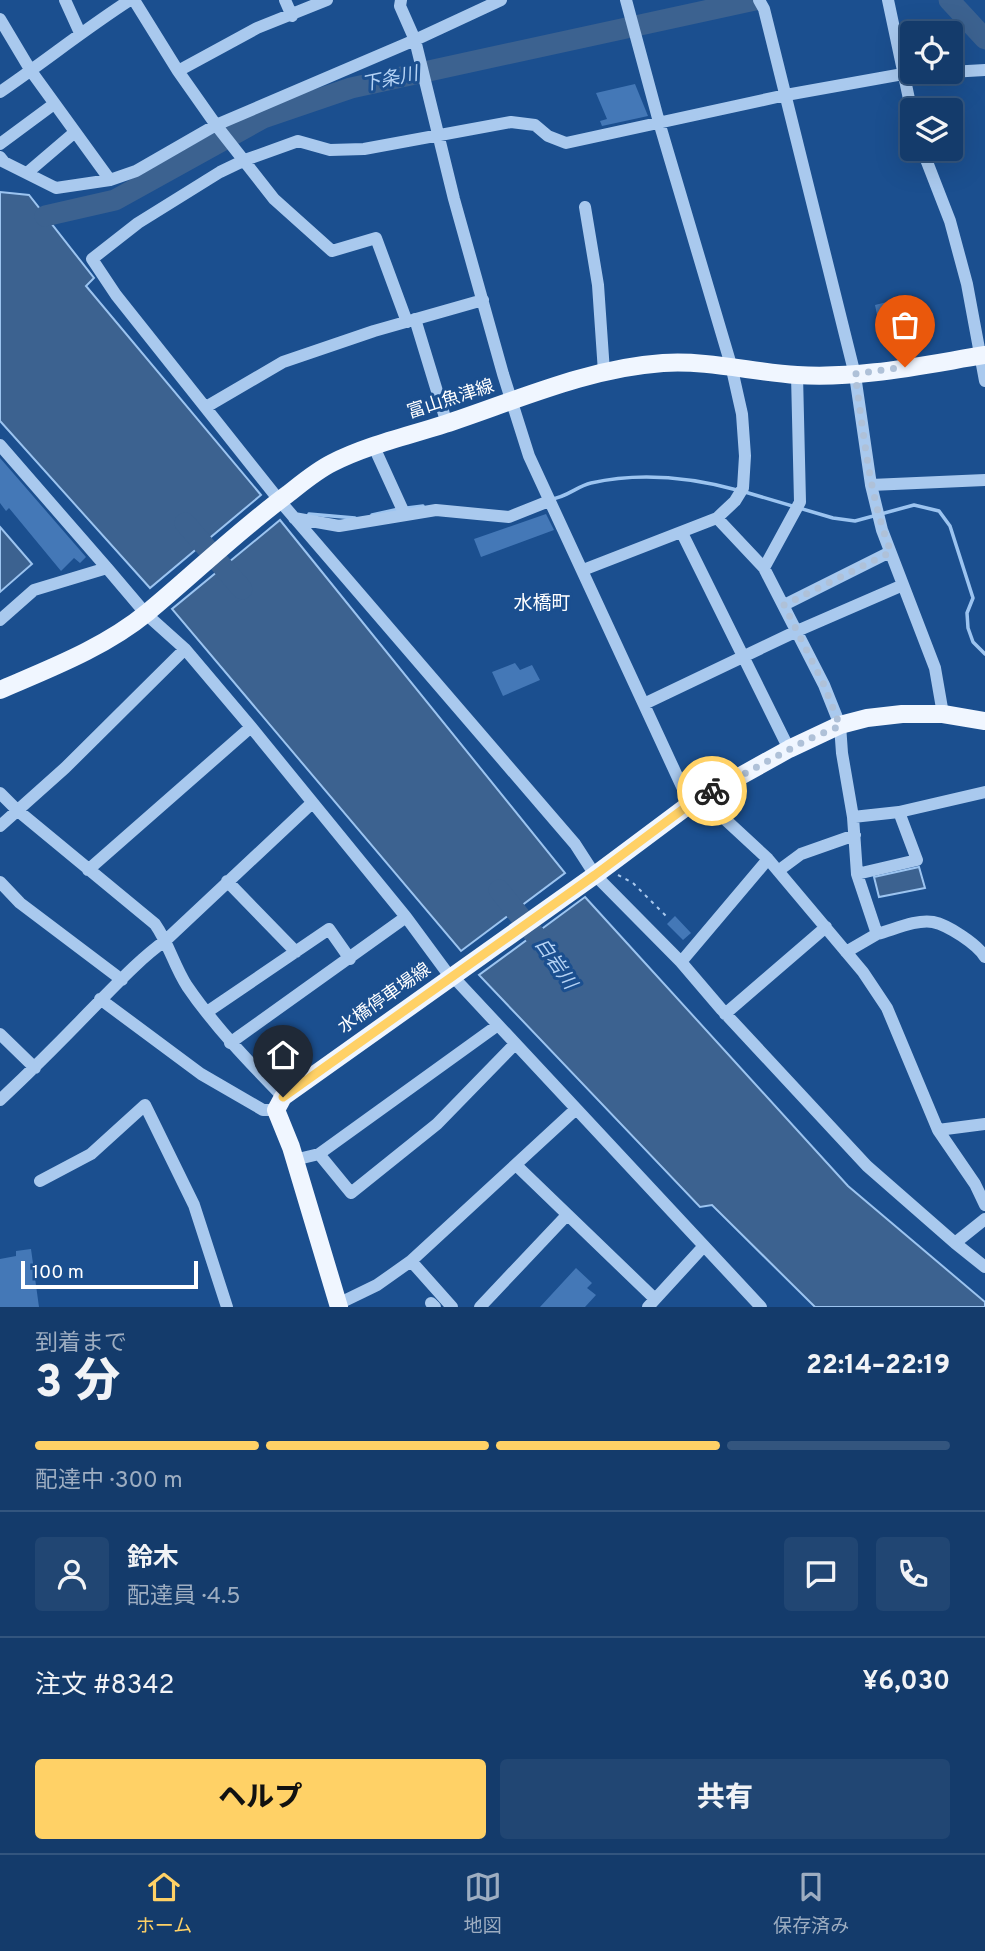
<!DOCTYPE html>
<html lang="ja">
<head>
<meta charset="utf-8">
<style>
	body { margin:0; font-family:Overpass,"Noto Sans JP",sans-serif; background:#214673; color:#f1f3f6; height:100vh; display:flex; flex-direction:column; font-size:26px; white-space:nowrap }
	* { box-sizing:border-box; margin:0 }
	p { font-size:23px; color:#9dadc1 }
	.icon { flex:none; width:38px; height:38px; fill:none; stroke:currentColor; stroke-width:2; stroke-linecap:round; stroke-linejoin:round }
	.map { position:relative; height:1307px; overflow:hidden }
	.details { display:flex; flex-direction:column; background:#143b6b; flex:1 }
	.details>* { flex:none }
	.buttons { position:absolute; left:900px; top:21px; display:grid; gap:14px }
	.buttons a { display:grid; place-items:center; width:63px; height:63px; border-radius:7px; background:#143b6b; box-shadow:0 7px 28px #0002,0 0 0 2px #33557e; font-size:35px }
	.scale { position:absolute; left:21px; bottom:18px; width:177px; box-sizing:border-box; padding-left:7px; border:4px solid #fff; border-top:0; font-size:19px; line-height:24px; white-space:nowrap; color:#fff; -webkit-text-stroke:5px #1b4f8f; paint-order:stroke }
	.pin { position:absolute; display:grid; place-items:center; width:60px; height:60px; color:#fff; margin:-72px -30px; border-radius:50% 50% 50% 0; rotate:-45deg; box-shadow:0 0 7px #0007 }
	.pin .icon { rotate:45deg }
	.courier { position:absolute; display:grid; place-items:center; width:70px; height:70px; margin:-35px; border:5px solid #ffd166; border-radius:50%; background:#fff; color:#222; box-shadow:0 2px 9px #0007 }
	.head em { font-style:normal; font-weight:800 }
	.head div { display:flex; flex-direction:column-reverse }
	.head { display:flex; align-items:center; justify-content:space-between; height:119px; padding:0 35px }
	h1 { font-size:46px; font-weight:800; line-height:52px }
	.bar { display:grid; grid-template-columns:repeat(4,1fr); gap:10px 7px; align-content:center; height:84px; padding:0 35px }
	.bar i { height:9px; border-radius:5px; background:#33557e }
	.bar .active { background:#ffd166 }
	.bar p { grid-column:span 4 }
	.line { display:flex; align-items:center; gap:18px; padding:0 35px; border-top:2px solid #33557e }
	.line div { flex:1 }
	.round { display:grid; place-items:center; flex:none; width:74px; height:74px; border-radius:7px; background:#214673 }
	.button { display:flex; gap:14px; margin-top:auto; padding:14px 35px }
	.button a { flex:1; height:80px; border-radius:7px; background:#ffd166; color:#111; font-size:28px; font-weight:800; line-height:80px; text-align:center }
	.button a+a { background:#214673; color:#f1f3f6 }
	.menu { display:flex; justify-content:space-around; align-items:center; height:98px; border-top:2px solid #33557e; background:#143b6b; font-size:19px; color:#9dadc1 }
	.menu a { display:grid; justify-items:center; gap:4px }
	.menu .active { color:#ffd166 }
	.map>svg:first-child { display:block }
	.water { fill:#3c6290; stroke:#9cc4f0; stroke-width:2 }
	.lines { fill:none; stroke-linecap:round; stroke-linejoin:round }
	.stream { stroke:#9cc4f0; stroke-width:3.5 }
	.river { stroke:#3c6290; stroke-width:21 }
	.building { fill:#4478b7 }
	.path { stroke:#a9c9ee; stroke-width:2; stroke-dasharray:3.5 5; stroke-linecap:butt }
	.minor { stroke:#a9c9ee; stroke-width:12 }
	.major { stroke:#f0f6ff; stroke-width:18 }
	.done { stroke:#afc1d8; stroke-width:7; stroke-dasharray:0 12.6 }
	.route { stroke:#ffd166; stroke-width:9 }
	.labels { text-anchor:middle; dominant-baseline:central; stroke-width:6; stroke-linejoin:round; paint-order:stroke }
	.street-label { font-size:18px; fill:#fff; stroke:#1b4f8f }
	.water-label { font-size:19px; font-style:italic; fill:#b5d3f5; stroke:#1b4f8f }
	.neighbourhood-label { font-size:19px; fill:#fff; stroke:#1b4f8f }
</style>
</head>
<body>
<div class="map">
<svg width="985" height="1307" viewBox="0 0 985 1307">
	<rect width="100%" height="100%" fill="#1b4f8f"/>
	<path class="water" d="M0,192L29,195L94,278L86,286L261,495L150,588L0,421Z
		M280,520L565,873L461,951L172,609Z
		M0,527L32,564L0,592Z
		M919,867L925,888L879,897L874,877Z
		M585,897L848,1186L985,1302V1307H815L712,1205L700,1207L479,975Z"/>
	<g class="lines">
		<path class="stream" d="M745,492L833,518L855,521L914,505L939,511L950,526L973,598L967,613L968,628L973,642L985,654
			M551,499C566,498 577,486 591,483C640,472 689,477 737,490
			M407,508L423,506
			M372,515L399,509
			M308,517L309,514L355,518"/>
		<path class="river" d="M949,0L985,39
			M45,216L115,200L263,118L351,88L755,0
			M185,523L242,589
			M499,890L551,955"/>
	</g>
	<path class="building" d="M635,84L648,116L602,126L600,121L607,119L596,93Z
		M887,302L895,342L883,344L875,305Z
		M0,458L86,557L80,563L74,558L61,571L9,508L6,511L0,503Z
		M546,514L554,530L481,557L474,539Z
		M515,663L520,670L532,665L540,680L503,696L492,672Z
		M675,916L691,933L683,940L667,924Z
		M31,1249L39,1307H0V1259L16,1256V1251Z
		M576,1268L592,1283L587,1288L596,1295L585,1307H540Z"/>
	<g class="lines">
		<path class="path" d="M618,875L633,883L668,918"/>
		<path class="minor" d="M65,0L80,33
			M134,0L178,71L216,125L274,199L332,251L376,238L407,322
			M285,0L292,16
			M401,0L400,6L415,40L454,199L503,374L529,456L690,804
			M759,0L764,9L855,375L871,485L882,530L935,668L943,714
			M888,0L912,113
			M0,19L31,71L110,180
			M178,71L257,28L327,0
			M946,72L903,74L786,95L566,143L548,136L535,125L511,122L364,149L330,150L298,141L245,160L220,172L138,223L92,259L116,295L279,500L575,844L595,875L681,962L722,1010L867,1166L955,1243L985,1219
			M950,72L985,70
			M0,92C44,62 85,29 130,0
			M0,144L54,104
			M922,149L950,221L967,284L985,381
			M0,157L4,162L56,188L110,180L136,171L216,125L415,40L501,0
			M27,173L75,132
			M585,207L598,285L604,372
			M415,319L447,424
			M206,407L283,362L374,331L483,300
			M0,445L107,568
			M374,447L405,515
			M871,485L985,480
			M294,518L339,526L436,510L509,517L549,501
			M717,518L764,568L824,685L840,725L842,753L853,817L857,874L877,934L846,952
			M682,533L789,749
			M764,568L800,502L797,375
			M583,570L717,518L735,501L743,488L745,456L742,414L731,365L659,122L626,0
			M784,605L890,552
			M0,620L34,590L107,568L146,614L185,649L251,727L406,917L451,978L458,982L761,1307
			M644,704L797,631L903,585
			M0,793L17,810L155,924C169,944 174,966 187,986C215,1027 249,1062 283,1097
			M701,797L768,859L863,972L887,1008L938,1130L975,1184L985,1205
			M853,817L899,812
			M0,826L65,768L185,649
			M88,870L251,727
			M778,871L801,854L855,835
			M857,874L917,860L899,812L985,792
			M227,881L296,952
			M0,882L20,903L122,980
			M877,934C893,930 916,919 933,922C948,925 977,944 985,957
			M681,962L768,859
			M100,999L201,1074L263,1110H276
			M207,1012L329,929L350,959
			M725,1014L826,927
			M0,1034L35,1068
			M230,1043L406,917
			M0,1100C30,1072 59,1043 88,1013C113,988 137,961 166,940L312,803
			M938,1130L985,1124
			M319,1154L498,1025
			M294,1160L319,1154L351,1193L437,1124L514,1045
			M517,1166L655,1299
			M40,1181L91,1154L145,1105L194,1205L227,1307
			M955,1243L985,1267
			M411,1261L452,1307
			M431,1303L435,1307
			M338,1304L377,1285L411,1261L576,1109
			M480,1307L567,1215
			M648,1307L703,1247"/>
		<path class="major" d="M0,690C51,668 104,648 148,612C195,573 239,530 288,494C302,483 316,471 332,463C367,445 408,436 445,424C515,401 588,368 663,363C708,360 752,372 797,375C860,379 923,365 985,355
			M339,1307L291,1147L276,1110L283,1097L595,875L690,804L789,749L840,725L867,718L902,714H943L985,721"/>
	</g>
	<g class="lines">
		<path class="done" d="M712,791L809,739L840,726L824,685L784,605L891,552C869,496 864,434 855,374L905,367"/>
		<path class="route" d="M283,1097L595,875L690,804L712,791"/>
	</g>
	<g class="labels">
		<g class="street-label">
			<text transform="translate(451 400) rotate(-18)">富山魚津線</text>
			<text transform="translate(385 999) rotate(-35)">水橋停車場線</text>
		</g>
		<g class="water-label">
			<text transform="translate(390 80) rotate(-12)">下条川</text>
			<text transform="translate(555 964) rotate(55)">白岩川</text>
		</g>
		<g class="neighbourhood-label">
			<text x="542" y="604">水橋町</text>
		</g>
	</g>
</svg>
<div class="buttons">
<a><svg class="icon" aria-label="locate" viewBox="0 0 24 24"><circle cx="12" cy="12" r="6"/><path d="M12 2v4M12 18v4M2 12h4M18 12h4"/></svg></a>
<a><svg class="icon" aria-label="layers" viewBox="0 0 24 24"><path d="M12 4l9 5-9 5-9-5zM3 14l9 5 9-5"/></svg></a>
</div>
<div class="scale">100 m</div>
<div class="pin" style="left:905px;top:367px;background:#ea580c"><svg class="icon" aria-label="bag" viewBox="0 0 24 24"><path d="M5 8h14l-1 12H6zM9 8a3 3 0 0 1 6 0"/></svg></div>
<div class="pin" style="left:283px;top:1097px;background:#1f2937"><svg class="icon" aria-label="home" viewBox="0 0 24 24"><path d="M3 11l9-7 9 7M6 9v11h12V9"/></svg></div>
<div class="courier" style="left:712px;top:791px"><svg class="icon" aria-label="bike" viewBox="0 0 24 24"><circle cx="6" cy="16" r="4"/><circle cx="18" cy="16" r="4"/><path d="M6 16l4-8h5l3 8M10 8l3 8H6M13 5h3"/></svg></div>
</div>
<section class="details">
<div class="head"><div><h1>3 分</h1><p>到着まで</p></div><em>22:14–22:19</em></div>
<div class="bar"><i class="active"></i><i class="active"></i><i class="active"></i><i></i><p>配達中 · 300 m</p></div>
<div class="line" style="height:126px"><a class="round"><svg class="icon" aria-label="person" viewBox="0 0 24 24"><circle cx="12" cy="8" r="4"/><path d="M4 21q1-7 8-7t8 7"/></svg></a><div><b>鈴木</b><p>配達員 · 4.5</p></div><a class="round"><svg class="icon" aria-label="chat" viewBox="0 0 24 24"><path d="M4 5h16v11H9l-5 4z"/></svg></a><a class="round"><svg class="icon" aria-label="phone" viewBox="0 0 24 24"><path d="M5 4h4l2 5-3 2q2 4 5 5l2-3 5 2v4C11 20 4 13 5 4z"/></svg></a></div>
<div class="line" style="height:91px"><div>注文 #8342</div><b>¥6,030</b></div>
<div class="button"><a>ヘルプ</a><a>共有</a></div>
</section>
<nav class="menu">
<a class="active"><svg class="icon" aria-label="home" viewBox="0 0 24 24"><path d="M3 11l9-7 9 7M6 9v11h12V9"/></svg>ホーム</a>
<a><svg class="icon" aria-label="map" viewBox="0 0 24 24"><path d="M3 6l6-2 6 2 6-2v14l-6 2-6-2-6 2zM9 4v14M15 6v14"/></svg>地図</a>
<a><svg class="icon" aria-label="saved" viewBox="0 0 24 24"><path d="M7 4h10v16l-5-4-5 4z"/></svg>保存済み</a>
</nav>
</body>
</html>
